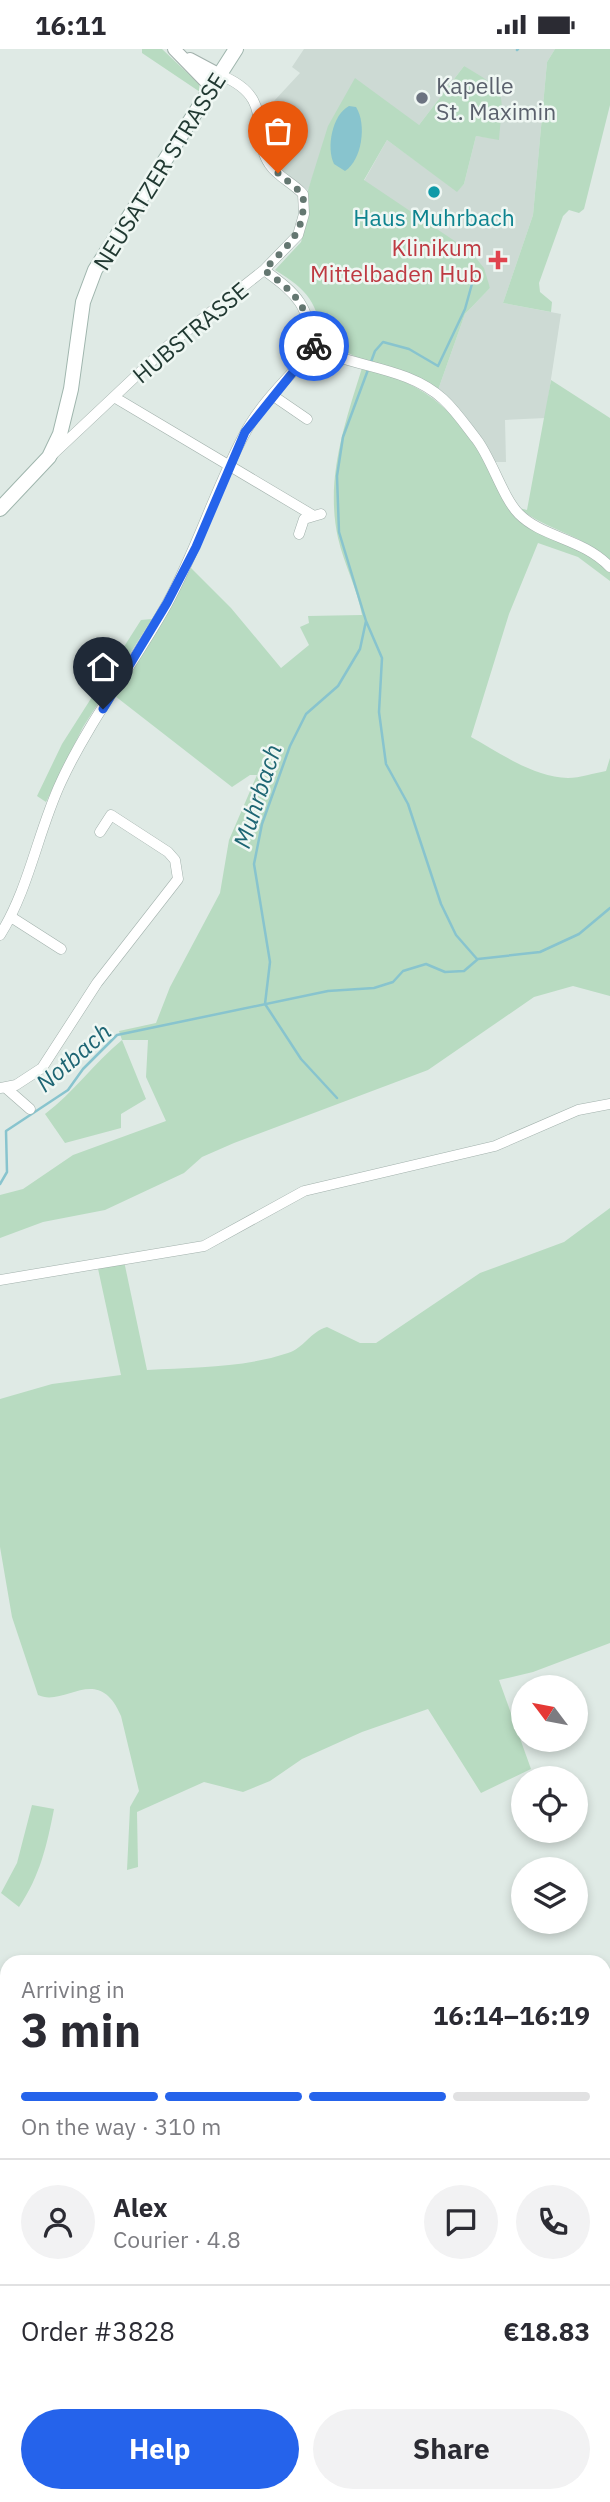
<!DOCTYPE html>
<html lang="en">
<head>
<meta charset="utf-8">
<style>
	body { margin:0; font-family:"IBM Plex Sans",sans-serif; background:#f2f2f3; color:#2b2b33; height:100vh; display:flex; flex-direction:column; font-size:26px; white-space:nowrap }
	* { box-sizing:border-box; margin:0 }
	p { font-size:23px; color:#7c7c81 }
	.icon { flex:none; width:38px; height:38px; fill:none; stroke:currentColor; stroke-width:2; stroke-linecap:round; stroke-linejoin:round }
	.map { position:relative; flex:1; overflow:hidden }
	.side { position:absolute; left:0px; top:1906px; width:611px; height:548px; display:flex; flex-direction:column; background:#fff; border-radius:21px 21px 0 0; box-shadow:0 4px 10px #0003 }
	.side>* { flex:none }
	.needle { width:46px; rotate:302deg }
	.fabs { position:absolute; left:511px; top:1626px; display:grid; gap:14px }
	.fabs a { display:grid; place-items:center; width:77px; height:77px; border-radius:50%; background:#fff; box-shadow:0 4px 10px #0003; font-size:35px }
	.pin { position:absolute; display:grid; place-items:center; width:60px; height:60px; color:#fff; margin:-72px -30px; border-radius:50% 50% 50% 0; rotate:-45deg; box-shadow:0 0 7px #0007 }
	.pin .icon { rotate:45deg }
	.courier { position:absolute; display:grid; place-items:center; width:70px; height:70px; margin:-35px; border:5px solid #2563eb; border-radius:50%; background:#fff; color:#222; box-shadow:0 2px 9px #0007 }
	.overview em { font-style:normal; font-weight:700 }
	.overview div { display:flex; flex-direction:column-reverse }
	.overview { display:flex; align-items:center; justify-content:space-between; height:119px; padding:0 21px }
	h1 { font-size:46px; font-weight:700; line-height:52px }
	.bar { display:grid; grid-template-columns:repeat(4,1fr); gap:10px 7px; align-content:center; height:84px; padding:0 21px }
	.bar i { height:9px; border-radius:5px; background:#e1e1e2 }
	.bar .current { background:#2563eb }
	.bar p { grid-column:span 4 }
	.line { display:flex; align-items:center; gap:18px; padding:0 21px; border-top:2px solid #e1e1e2 }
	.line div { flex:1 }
	.round { display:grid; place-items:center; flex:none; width:74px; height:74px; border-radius:37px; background:#f2f2f3 }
	.cta { display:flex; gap:14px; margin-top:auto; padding:14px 21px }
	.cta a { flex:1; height:80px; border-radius:42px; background:#2563eb; color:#fff; font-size:28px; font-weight:700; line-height:80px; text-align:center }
	.cta a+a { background:#f2f2f3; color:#2b2b33 }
	.status { display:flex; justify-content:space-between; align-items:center; height:49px; padding:0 35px; background:#fff; direction:ltr }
	.status svg { height:19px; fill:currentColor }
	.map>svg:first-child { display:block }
	.built { fill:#cddad4 }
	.green { fill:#b8dbc1 }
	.water { fill:#88c4ce }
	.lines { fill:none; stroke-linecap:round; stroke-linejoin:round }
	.stream { stroke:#88c4ce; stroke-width:2.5 }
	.minor-casing { stroke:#a2b1ac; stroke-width:11 }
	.tertiary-casing { stroke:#a2b1ac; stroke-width:14 }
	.secondary-casing { stroke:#9fb5ad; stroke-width:16 }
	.minor { stroke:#fff; stroke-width:10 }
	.tertiary { stroke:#fff; stroke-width:12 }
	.secondary { stroke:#fff; stroke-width:14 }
	.done { stroke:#647771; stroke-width:7; stroke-dasharray:0 12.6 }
	.route { stroke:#2563eb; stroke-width:9 }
	.worship-dot { fill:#6b7280; stroke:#eff7f3; stroke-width:2.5 }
	.culture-dot { fill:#0f9aa8; stroke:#eff7f3; stroke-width:2.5 }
	.health-dot { fill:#e0444e; stroke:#eff7f3; stroke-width:2.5 }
	.labels { text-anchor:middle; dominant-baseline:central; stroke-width:5; stroke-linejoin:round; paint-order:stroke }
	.worship-label { font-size:23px; fill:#5b616d; stroke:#eff7f3; text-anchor:start }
	.street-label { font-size:23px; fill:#213932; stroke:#eff7f3 }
	.culture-label { font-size:23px; fill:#0d838f; stroke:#eff7f3 }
	.health-label { font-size:23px; fill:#be3a42; stroke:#eff7f3; text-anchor:end }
	.water-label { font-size:24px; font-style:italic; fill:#1d6573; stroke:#eff7f3 }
</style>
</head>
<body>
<div class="status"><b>16:11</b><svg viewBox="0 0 49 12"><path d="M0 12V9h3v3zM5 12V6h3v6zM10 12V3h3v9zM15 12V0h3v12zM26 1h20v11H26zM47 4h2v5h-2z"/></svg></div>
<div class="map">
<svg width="610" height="2453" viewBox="0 0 610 2453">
	<rect width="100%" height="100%" fill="#dfeae5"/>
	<path class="built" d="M304,0H555L547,13L533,166L503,254L561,265L545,369L505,371L506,413H494L438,341L465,265L490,239L470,203L364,132L387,91L457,142L464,135L476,87L499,90L464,17L419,76L317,116L308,141L275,118L266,105L264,69L274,52L300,24L292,18Z"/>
	<path class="green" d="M142,0H162L199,35L200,43L142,4Z
		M555,0H610V56L584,160L579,164L569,161L563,167L539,234L540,243L552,253L551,263L503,254L533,166L547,13Z
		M464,17C509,44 503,40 499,91L476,87L464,135L457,143L387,91L364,131L471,203L484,219L490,239L465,265L438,341L364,312L323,291C317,253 308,241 275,221L301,193L309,166L308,141L328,77L355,29L419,76Z
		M362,319C431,335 460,366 494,427C501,438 508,460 519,468C549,489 584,494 610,524V532L578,508L538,494L509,565L471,688C500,704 533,728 568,729C580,729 594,724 606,722L610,709V947L573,937L534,948L428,1021L234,1094L202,1108L184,1124L105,1161L43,1173L0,1189V1146L23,1140L73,1106L166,1072L146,1028L148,991H122L146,1050L121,1065V1079L65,1094L45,1065C74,1043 94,1014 122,991L119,982L156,974L170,938L220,844L229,791L257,726H250L232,738L115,647L145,602L191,519L231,559L281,619L309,596L300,578L309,574L308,567L362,566C357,539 344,515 338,489C325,430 345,374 362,319Z
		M551,331L610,369V513C586,486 547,482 519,459L527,461Z
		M152,570L83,678L46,753L37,747L62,695L141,571Z
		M610,1159V1594L533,1623L499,1631L531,1720L481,1744L428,1660L362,1683L302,1710L270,1732L243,1743L204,1733L137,1763L138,1818L127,1821L130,1758L139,1742L121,1667C98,1613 65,1659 38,1646L12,1568L0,1498V1350L52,1335L121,1326L97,1215L124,1212L147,1321C195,1318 243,1319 288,1304C304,1299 310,1283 327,1278L360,1294H376L480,1224L564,1193Z
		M32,1756L54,1760C47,1796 40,1827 19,1858L1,1844L17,1814Z
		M610,2146V2208L607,2213L610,2215V2297L604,2301V2154Z
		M0,2201L7,2202V2446L318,2447L308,2453H0Z"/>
	<path class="water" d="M349,57L356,58C367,75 362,111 345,122L334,115C326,99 332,66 349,57Z"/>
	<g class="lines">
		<path class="stream" d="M517,1L518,0
			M366,572L382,609L379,663L386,715L408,755L441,855L456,886L477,910
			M265,955L270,913L254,815L262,775L290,697L306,665L338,637L360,600L366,572L339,483L337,427L343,388L375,302L383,293L409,300L438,317L465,260L475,224
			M265,955L301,1010L337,1049
			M0,1135L7,1123L6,1082L68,1041L83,1020L117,986L328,942L374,939L393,933L403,922L426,915L445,923L464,922L478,910L540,903L579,885L610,859
			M604,2026L610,2021
			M0,2211L7,2212"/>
		<defs>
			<path id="minor" d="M264,221C300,247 306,255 315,299
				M315,299C356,319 408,318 443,350C456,362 466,377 477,391C492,411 503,449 519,465C543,489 582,489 610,518
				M272,346L307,370
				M114,348L314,467L321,465
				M52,406L169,296L264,221L298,186L304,165L303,145C293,134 278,128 270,116C248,85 278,49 220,26
				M299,485L304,470L314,467
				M11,868L61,900
				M0,886C29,840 38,782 61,733C90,670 134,615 167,555C197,500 215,440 244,386C261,353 291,326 315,299
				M0,1039L16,1036L42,1019L97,934L178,830L175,811L168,803L111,766L100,783
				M6,1039L30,1060
				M0,1231L204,1197L304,1142L495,1097L578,1061L610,1055
				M604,2045H610"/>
			<path id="tertiary" d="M174,0L212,39
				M190,10L220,26"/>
			<path id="secondary" d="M0,460L49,408L60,385L71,340L83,253L95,221L236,0
				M604,2120L610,2125
				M0,2189L7,2190"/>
		</defs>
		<use href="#minor" class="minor-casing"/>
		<use href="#tertiary" class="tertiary-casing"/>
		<use href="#secondary" class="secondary-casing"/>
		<use href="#minor" class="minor"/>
		<use href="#tertiary" class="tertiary"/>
		<use href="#secondary" class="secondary"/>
	</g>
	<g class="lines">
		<path class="done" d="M278,124L303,145C306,184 289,195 264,221C297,245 307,256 314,297"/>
		<path class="route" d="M103,660L167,554L196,498L245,383L314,297"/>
	</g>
	<circle class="worship-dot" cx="422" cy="49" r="7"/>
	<circle class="culture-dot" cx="434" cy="143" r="7"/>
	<path class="health-dot" d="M494.5 200.5h7v7h7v7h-7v7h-7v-7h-7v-7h7z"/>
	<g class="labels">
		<g class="worship-label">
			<text x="436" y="36">Kapelle<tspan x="436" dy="26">St. Maximin</tspan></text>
		</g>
		<g class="street-label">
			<text transform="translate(159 122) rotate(-58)">NEUSATZER STRASSE</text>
			<text transform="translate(190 283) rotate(-40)">HUBSTRASSE</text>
		</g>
		<g class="culture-label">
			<text x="434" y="168">Haus Muhrbach</text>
		</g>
		<g class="health-label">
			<text x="482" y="198">Klinikum<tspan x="482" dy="26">Mittelbaden Hub</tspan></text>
		</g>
		<g class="water-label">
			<text transform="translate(257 747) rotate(-72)">Muhrbach</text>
			<text transform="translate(73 1008) rotate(-41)">Notbach</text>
		</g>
	</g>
</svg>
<div class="fabs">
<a><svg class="needle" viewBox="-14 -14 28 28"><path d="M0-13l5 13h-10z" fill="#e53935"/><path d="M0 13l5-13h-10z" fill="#7c7c81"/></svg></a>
<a><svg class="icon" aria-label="locate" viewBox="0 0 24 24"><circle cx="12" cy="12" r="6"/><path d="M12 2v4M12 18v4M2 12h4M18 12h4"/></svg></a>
<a><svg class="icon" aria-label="layers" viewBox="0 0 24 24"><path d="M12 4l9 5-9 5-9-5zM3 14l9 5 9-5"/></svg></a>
</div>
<div class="pin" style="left:278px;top:124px;background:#ea580c"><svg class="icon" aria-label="bag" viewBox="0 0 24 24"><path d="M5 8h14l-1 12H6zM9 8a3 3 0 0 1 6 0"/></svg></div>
<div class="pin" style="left:103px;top:660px;background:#1f2937"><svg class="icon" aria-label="home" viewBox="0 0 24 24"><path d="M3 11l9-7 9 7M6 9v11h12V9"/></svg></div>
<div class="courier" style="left:314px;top:297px"><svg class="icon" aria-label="bike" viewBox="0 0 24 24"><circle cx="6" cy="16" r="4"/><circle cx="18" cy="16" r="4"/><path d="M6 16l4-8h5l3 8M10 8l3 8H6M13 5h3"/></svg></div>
<section class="side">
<div class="overview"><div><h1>3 min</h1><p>Arriving in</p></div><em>16:14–16:19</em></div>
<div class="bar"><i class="current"></i><i class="current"></i><i class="current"></i><i></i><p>On the way · 310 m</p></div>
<div class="line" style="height:126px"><a class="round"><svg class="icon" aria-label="person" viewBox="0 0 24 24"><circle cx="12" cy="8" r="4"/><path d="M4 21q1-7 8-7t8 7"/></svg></a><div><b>Alex</b><p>Courier · 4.8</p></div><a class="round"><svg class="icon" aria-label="chat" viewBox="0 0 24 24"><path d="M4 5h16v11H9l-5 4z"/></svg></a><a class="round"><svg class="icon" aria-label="phone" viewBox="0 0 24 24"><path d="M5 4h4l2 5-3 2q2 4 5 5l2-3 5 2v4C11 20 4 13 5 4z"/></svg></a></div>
<div class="line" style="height:91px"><div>Order #3828</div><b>€18.83</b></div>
<div class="cta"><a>Help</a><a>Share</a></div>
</section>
</div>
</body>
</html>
